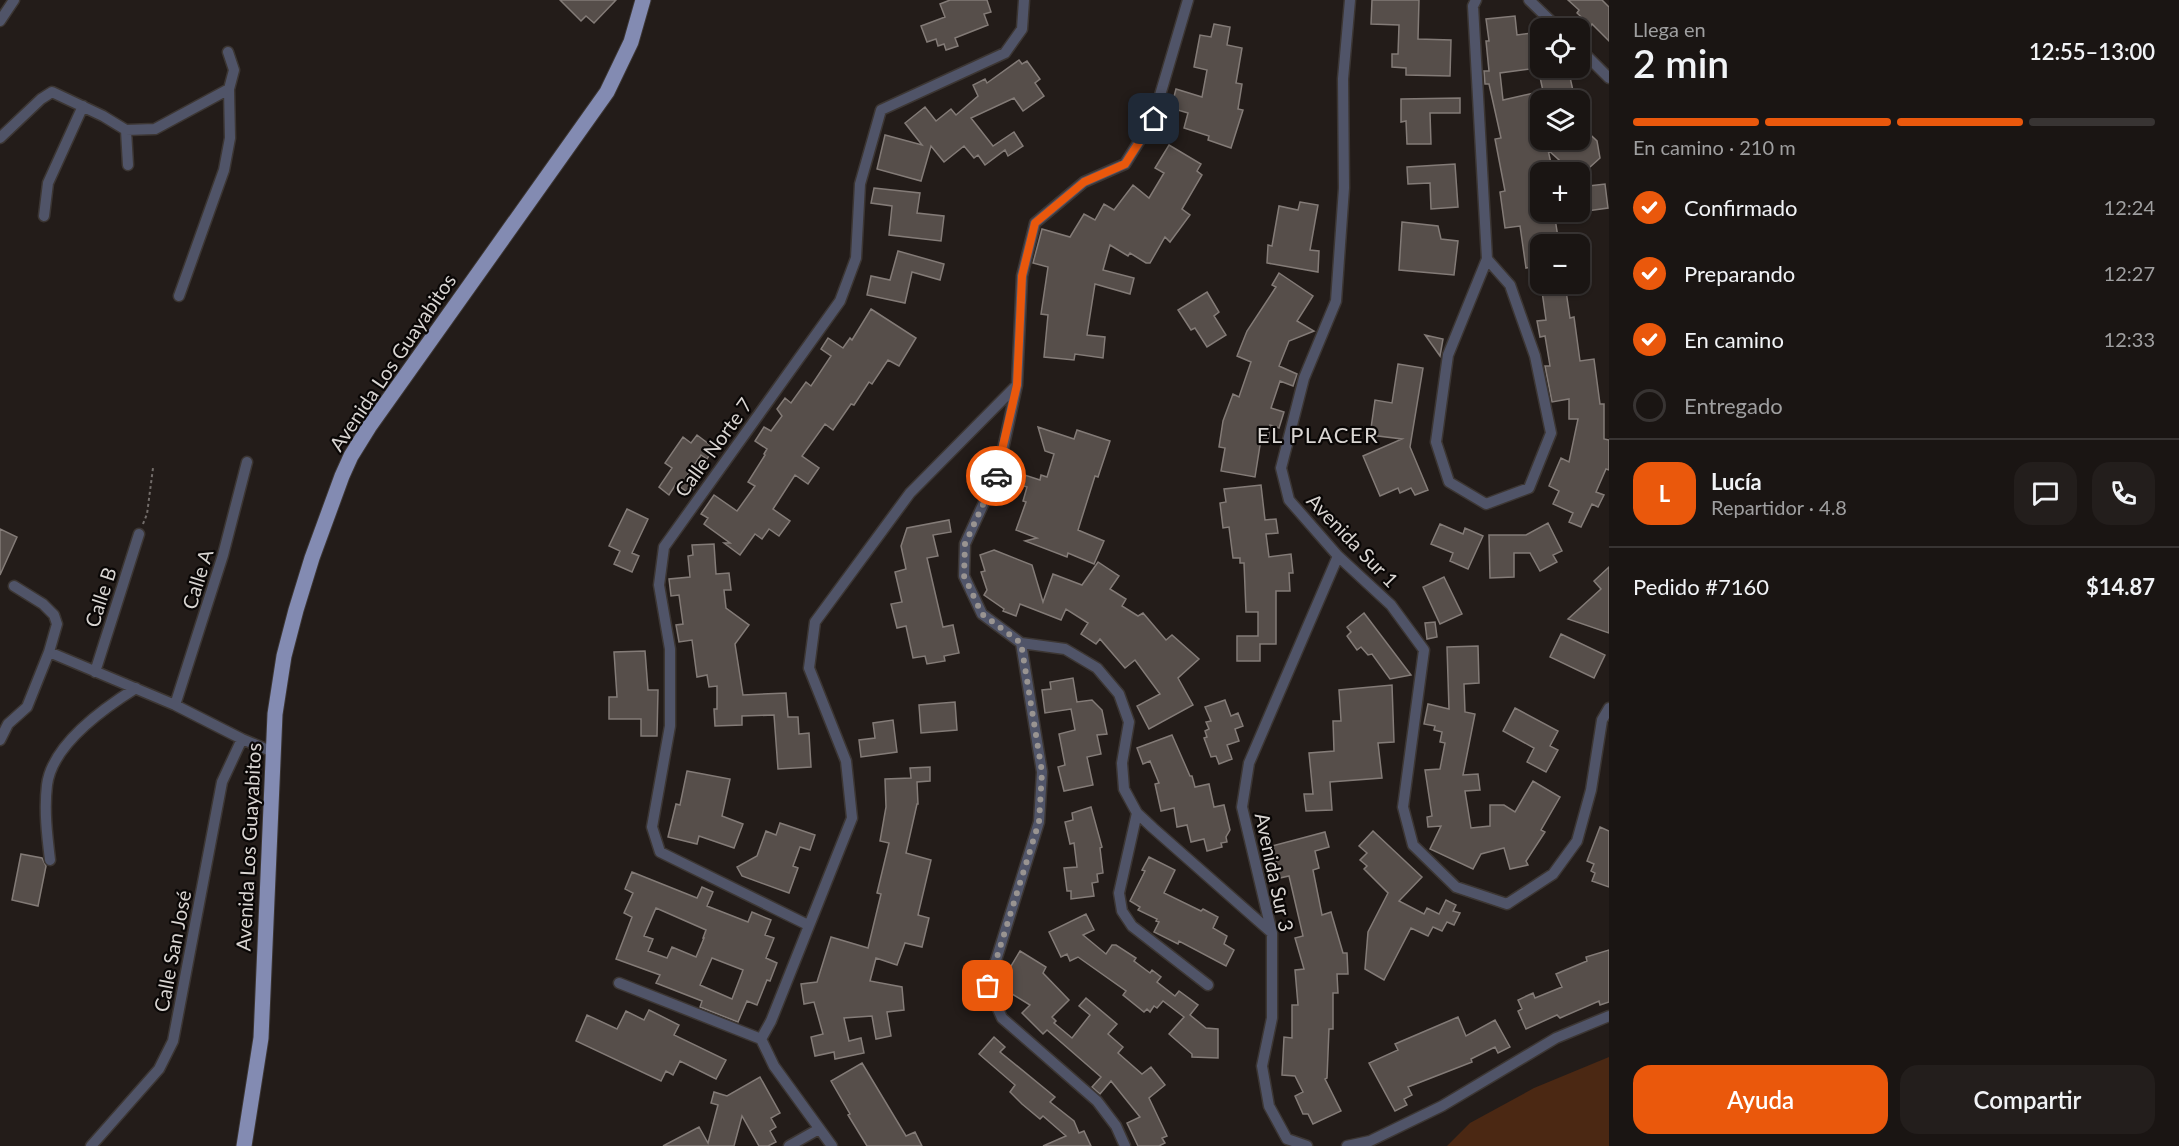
<!DOCTYPE html>
<html lang="es">
<head>
<meta charset="utf-8">
<style>
	body { margin:0; font-family:Lato,sans-serif; background:#231e1c; color:#f1f3f6; height:100vh; display:flex; flex-direction:column; font-size:22px; white-space:nowrap }
	* { box-sizing:border-box; margin:0 }
	p { font-size:20px; color:#9f9fa0 }
	.icon { flex:none; width:33px; height:33px; fill:none; stroke:currentColor; stroke-width:2; stroke-linecap:round; stroke-linejoin:round }
	.map { position:relative; flex:1; overflow:hidden }
	.sheet { display:flex; flex-direction:column; background:#1a1513; width:570px }
	.sheet>* { flex:none }
	.buttons { position:absolute; left:1530px; top:18px; display:grid; gap:12px }
	.buttons a { display:grid; place-items:center; width:60px; height:60px; border-radius:12px; background:#1a1513; box-shadow:0 2px 4px #0004,0 0 0 2px #383433; font-size:30px }
	.pin { position:absolute; display:grid; place-items:center; width:51px; height:51px; color:#fff; margin:-26px; border-radius:12px; box-shadow:0 3px 9px #0006 }
	.courier { position:absolute; display:grid; place-items:center; width:60px; height:60px; margin:-30px; border:4px solid #ea580c; border-radius:50%; background:#fff; color:#222; box-shadow:0 2px 8px #0007 }
	.head em { font-style:normal; font-weight:600 }
	.head div { display:flex; flex-direction:column-reverse }
	.head { display:flex; align-items:center; justify-content:space-between; height:102px; padding:0 24px }
	h1 { font-size:39px; font-weight:600; line-height:45px }
	.bar { display:grid; grid-template-columns:repeat(4,1fr); gap:9px 6px; align-content:center; height:72px; padding:0 24px }
	.bar i { height:8px; border-radius:4px; background:#383433 }
	.bar .selected { background:#ea580c }
	.bar p { grid-column:span 4 }
	.line { display:flex; align-items:center; gap:15px; padding:0 24px; border-top:2px solid #383433 }
	.line div { flex:1 }
	.round { display:grid; place-items:center; flex:none; width:63px; height:63px; border-radius:18px; background:#231e1c }
	ol { padding:0 24px; list-style:none }
	li { display:flex; align-items:center; gap:18px; height:66px }
	li p { margin-inline-start:auto }
	li .icon { padding:6px; border-radius:50%; background:#ea580c; color:#fff; stroke-width:4 }
	li:last-child { color:#9f9fa0 }
	li i { width:33px; height:33px; border:3px solid #383433; border-radius:50% }
	.primary-button { display:flex; gap:12px; margin-top:auto; padding:12px 24px }
	.primary-button a { flex:1; height:69px; border-radius:18px; background:#ea580c; color:#fff; font-size:24px; font-weight:600; line-height:69px; text-align:center }
	.primary-button a+a { background:#231e1c; color:#f1f3f6 }
	main { display:flex; flex:1; min-height:0 }
	.map>svg:first-child { display:block }
	.green { fill:#4b2813 }
	.building { fill:#564e4a; stroke:#837b77; stroke-width:1.5; fill-rule:evenodd }
	.lines { fill:none; stroke-linecap:round; stroke-linejoin:round }
	.minor-casing { stroke:#3c3633; stroke-width:13 }
	.primary-casing { stroke:#3c3633; stroke-width:17 }
	.path { stroke:#736d6a; stroke-width:2; stroke-dasharray:3 3; stroke-linecap:butt }
	.minor { stroke:#505468; stroke-width:10 }
	.primary { stroke:#838bb2; stroke-width:15 }
	.done { stroke:#999491; stroke-width:6; stroke-dasharray:0 10.8 }
	.route { stroke:#ea580c; stroke-width:8 }
	.labels { text-anchor:middle; dominant-baseline:central; stroke-width:4.5; stroke-linejoin:round; paint-order:stroke }
	.street-label { font-size:20px; fill:#d9d5d2; stroke:#0a0706 }
	.quarter-label { font-size:22px; letter-spacing:1.5px; fill:#d9d5d2; stroke:#0a0706 }
</style>
</head>
<body>
<main>
<div class="map">
<svg width="1609" height="1146" viewBox="0 0 1609 1146">
	<rect width="100%" height="100%" fill="#231c19"/>
	<path class="green" d="M1609,1057V1146H1447L1470,1123L1534,1088Z"/>
	<path class="building" d="M560,0H616L594,23L586,16L581,21Z
		M950,0H987L991,12L984,14L988,25L955,38L958,46L946,50L944,44L938,46L936,39L927,42L921,26L945,17L940,4Z
		M1372,0H1419L1418,39L1451,40L1450,76L1406,75V68L1392,67V54H1398L1399,25L1371,24Z
		M1568,0H1602L1609,7V41L1592,24L1591,26L1577,13L1579,10Z
		M1515,16L1517,35L1540,32V68H1568L1575,100H1540V107L1535,109L1540,140H1580V125L1597,141L1600,158L1580,176V168L1569,169L1548,150L1553,172H1540V212H1554L1559,244H1540V265L1526,268L1520,226L1505,228L1500,192L1505,191L1495,139L1501,138L1489,84H1485L1484,71H1489L1486,41H1489L1486,19ZM1538,68L1543,91L1503,100L1500,73Z
		M1214,24L1230,27L1227,45L1242,48L1236,83L1242,84L1238,109L1243,110L1231,148L1208,140L1209,136L1184,128L1188,113L1171,108L1176,89L1202,97L1207,70L1194,67L1200,35L1211,37Z
		M1019,60L1022,64L1027,61L1040,79L1035,83L1044,96L1023,111L1014,98L971,118L993,146L1014,132L1023,146L1008,156L1005,150L985,165L978,155L974,158L964,146L944,162L931,146L921,181L877,169L885,135L922,145L905,123L925,107L936,121L951,109L956,115L978,96L973,85L985,79L987,83Z
		M1460,98V113H1430L1431,144H1407L1406,121L1401,122V99Z
		M1169,145L1201,164L1197,171L1202,175L1182,209L1190,215L1170,242L1165,237L1150,263H1146L1130,253L1128,256L1110,245L1103,270L1134,278L1130,294L1095,284L1087,335L1105,337L1103,358L1075,354L1074,360L1044,357L1048,315L1041,314L1048,267L1033,263L1042,229L1070,237L1084,214L1095,220L1104,204L1114,210L1133,185L1149,198L1164,173L1155,168Z
		M1455,164L1458,207L1431,209L1430,183L1408,184L1407,167Z
		M1605,184L1608,208L1580,212V187Z
		M874,188L920,193L917,213L944,216L941,241L889,235L892,206L871,203Z
		M1300,202L1318,205L1310,250L1319,251L1318,272L1267,263L1268,245L1272,246L1279,206L1298,210Z
		M1402,222L1438,226L1441,239L1458,241L1454,275L1399,270Z
		M898,251L944,264L940,280L912,272L905,303L867,295L871,276L890,280Z
		M1279,273L1313,296L1297,321L1314,331L1289,341L1279,366L1297,374L1293,386L1280,381L1271,408L1284,412L1279,428L1270,425L1268,441L1261,439L1255,477L1221,471L1225,448L1219,447L1223,421L1233,394L1239,397L1251,362L1237,356L1247,331L1276,287L1272,285Z
		M1541,284H1565L1570,318L1574,317L1580,361L1594,359L1600,404H1604V439L1609,440V470L1606,469L1596,492L1604,495L1598,507L1592,504L1581,527L1569,522L1573,513L1553,504L1559,491L1549,486L1561,458L1569,462L1578,419H1569V399L1552,402L1545,366H1550L1545,336L1540,337L1537,321L1546,320Z
		M1207,292L1219,312L1214,316L1226,335L1207,347L1195,328L1191,330L1178,310Z
		M871,309L916,338L899,366L888,360L872,384L869,382L854,405L851,404L833,430L825,424L802,456L819,468L808,484L795,475L773,509L790,521L779,536L769,529L762,539L755,534L740,555L724,543H730L704,524L708,518L701,514L714,495L737,511L755,486L748,482L765,455L764,454L767,449L755,441L764,427L771,431L782,416L777,409L785,398L791,403L806,382L811,386L831,356L821,349L828,338L843,348L850,338L852,340Z
		M1425,335L1443,339L1440,356Z
		M1398,364L1423,368L1410,447L1428,490L1415,495L1411,488L1400,493L1398,488L1380,496L1363,456L1402,439L1370,435L1375,400L1392,403Z
		M1038,427L1074,439L1077,430L1110,441L1098,477L1095,476L1078,530L1104,541L1094,564L1068,553L1067,557L1025,541L1037,538L1016,530L1026,502L1023,501L1027,487L1008,481L1012,471L1040,480L1041,475L1047,477L1054,454L1045,451Z
		M697,435L714,448L707,459L701,455L686,477L697,484L690,494L676,484L669,495L659,487L672,468L665,463L683,437L691,443Z
		M1261,485L1265,520L1276,519L1278,533L1266,534L1269,557L1291,554L1293,573H1289L1290,591H1276V644H1260V661H1237V636H1258V612H1246L1244,563H1240V558H1233L1229,527L1223,528L1220,503L1226,502L1224,489Z
		M627,509L648,519L632,553L639,556L632,572L614,564L620,551L609,546Z
		M949,520L951,532L933,535L938,556L927,558L943,627L953,625L959,653L944,656L945,661L927,664L925,656L913,658L906,626L897,628L891,604L902,602L895,572L906,569L901,546L907,528Z
		M1548,523L1562,551L1553,555L1557,562L1540,571L1530,553H1514V577L1490,578L1489,535H1526Z
		M1440,524L1463,534L1465,528L1483,536L1468,569L1450,561L1453,553L1431,544Z
		M0,529L17,537L0,575Z
		M714,544L716,574L729,573L731,590H724L726,608L749,625L735,644L743,695L786,693L788,717H798L799,734L809,733L811,767L778,769L774,715L742,716V725L715,726L714,709H717V686L709,687L707,675L697,677L692,640L679,642L676,625L683,624L679,595L671,596L669,579L690,577L688,556L693,555L692,545Z
		M994,550L1032,565L1043,602L1053,574L1082,585L1098,562L1119,576L1110,589L1126,599L1122,606L1138,616L1143,613L1166,640L1172,635L1199,659L1178,678L1193,705L1149,729L1137,706L1160,694L1135,660L1125,668L1100,639L1096,644L1081,634L1088,623L1066,609L1061,620L1020,604L1016,616L1003,611L1004,609L984,595L987,590L981,572L985,571L980,555Z
		M1609,567V633L1568,619L1601,589L1594,581Z
		M1444,577L1462,614L1440,624L1423,587Z
		M1364,613L1411,675L1390,679L1372,654L1368,655L1361,647L1357,650L1347,636L1351,632L1347,627Z
		M1435,622L1437,637L1427,639L1425,623Z
		M1561,634L1605,655L1594,678L1550,657Z
		M1478,646L1479,683L1464,684L1465,712L1475,714L1463,775L1478,774L1480,790L1465,791L1471,828L1490,826V805H1504L1515,812L1533,781L1560,797L1541,830L1545,832L1526,861L1528,865L1510,869L1504,848L1481,854L1473,869L1430,849L1441,826L1428,827L1427,817L1432,816L1425,770L1440,769L1445,743L1440,742L1442,732L1434,730L1435,726L1424,724L1428,704L1449,709L1447,647Z
		M645,651L648,690H658L657,736H641V719H609V697H617L614,652Z
		M1073,678L1077,702L1092,700L1102,710L1107,734L1097,735L1101,754L1087,757L1093,785L1064,791L1058,767L1065,765L1059,734L1075,730L1071,709L1045,713L1042,690L1051,689L1050,682Z
		M1392,685L1394,742L1378,743L1382,778L1330,782L1332,810L1306,811L1304,794H1313L1309,753L1334,751L1333,721H1341L1339,690Z
		M1225,700L1231,716L1238,713L1243,726L1235,729L1239,741L1227,745L1232,759L1219,764L1216,756L1211,757L1204,738L1207,737L1205,731L1209,729L1206,722L1211,721L1205,707Z
		M955,702L957,730L921,733L919,705Z
		M1515,708L1558,731L1550,746L1558,750L1546,772L1527,762L1534,748L1503,731Z
		M893,720L897,752L861,757L859,740L875,738L873,723Z
		M1172,735L1190,776H1192L1195,787L1209,784L1214,807L1224,805L1230,830L1226,837L1227,842L1221,843L1222,847L1207,851L1204,839L1191,842L1187,825L1177,827L1174,808L1161,811L1155,784L1159,783L1150,761L1143,764L1137,748Z
		M930,767V781L917,782L918,804H917L906,853L931,860L918,915L929,918L922,947L905,943L897,965L876,958L870,981L902,987L904,1010L887,1012L891,1036L876,1039L872,1016L844,1018L849,1041L861,1038L864,1053L835,1059L834,1052L815,1056L811,1037L823,1034L814,1002L804,1004L801,984L817,982L831,937L868,948L881,894L877,893L889,843L880,841L886,807L885,779L911,778L910,768Z
		M687,771L730,779L722,816L743,824L734,848L699,836L697,844L668,837L676,804L680,805Z
		M1091,807L1102,847L1100,848L1103,873L1097,874L1098,882L1092,883L1094,896L1071,899V891H1067L1064,868L1077,867L1074,843L1070,844L1065,822L1073,820L1072,813Z
		M780,823L815,835L810,850L800,847L793,866L798,868L789,893L742,876L737,867L757,856L766,831L776,835Z
		M1600,827L1609,831V887L1592,881L1595,873L1591,871L1594,864L1587,861Z
		M1373,831L1422,877L1399,901L1424,914L1427,908L1439,914L1446,900L1456,905L1453,911L1460,913L1454,925L1447,922L1442,931L1433,927L1428,936L1411,928L1384,980L1365,969L1368,932L1388,893L1364,869L1367,866L1360,860L1367,853L1359,846Z
		M1325,832L1329,847L1315,851L1319,868L1313,870L1322,915L1331,912L1343,953H1347L1348,974H1337L1338,993H1333V1029H1329L1327,1078L1325,1079L1341,1111L1313,1124L1308,1114H1303L1295,1096L1303,1092L1295,1076L1282,1075L1284,1037L1292,1038V1005H1298L1295,970L1304,969L1295,938L1303,936L1289,876L1271,880L1268,868L1277,866L1272,846Z
		M21,854L42,858L46,866L38,906L12,900Z
		M1149,857L1175,870L1164,893L1201,911L1203,909L1218,917L1213,928L1227,936L1224,944L1234,950L1226,966L1179,941L1178,944L1154,932L1159,922L1156,921L1157,919L1138,910L1140,907L1130,901L1145,871L1142,870Z
		M632,872L697,898L702,887L713,892L707,906L748,922L752,912L771,920L765,935L774,938L766,958L777,963L770,981L767,980L757,1005L747,1001L738,1022L700,1007L702,1001L656,983L660,975L616,959L632,917L624,913L633,893L625,889ZM656,908L706,930L703,938H704L696,957L672,947L667,958L648,951L653,939L644,936ZM712,958L743,970L732,999L700,985Z
		M1086,914L1094,930L1083,935L1106,954L1112,945H1116L1136,958L1134,961L1150,973L1152,970L1161,977L1157,982L1175,996L1179,991L1198,1005L1190,1015L1206,1028L1218,1029V1058L1192,1057V1054L1169,1034L1184,1017L1163,1001L1157,1008L1154,1006L1150,1012L1147,1009L1144,1012L1123,995L1126,991L1078,957L1070,961L1067,954L1061,957L1049,932Z
		M1609,950V1002L1600,1005L1599,1001L1560,1018L1557,1015L1526,1029L1518,1011L1522,1009L1518,1000L1533,993L1535,998L1562,987L1556,974L1587,961L1586,957Z
		M1020,951L1046,967L1043,973L1069,1000L1052,1017L1056,1021L1054,1023L1072,1038L1090,1015L1079,1006L1086,998L1117,1024L1108,1034L1123,1047L1118,1053L1142,1074L1151,1067L1165,1085L1149,1098L1167,1136L1162,1138L1165,1143L1159,1146H1138L1127,1123L1140,1117L1111,1081L1100,1094L1092,1087L1101,1077L1047,1030L1043,1034L1022,1013L1030,1005L999,986Z
		M649,1010L679,1025L674,1035L726,1060L716,1079L680,1061L673,1075L666,1071L661,1081L576,1041L587,1015L617,1029L626,1011L644,1020Z
		M1458,1017L1466,1036L1495,1020L1510,1047L1498,1053L1495,1047L1471,1059L1472,1062L1408,1087L1412,1095L1404,1099L1407,1105L1395,1111L1369,1063L1398,1050L1395,1044Z
		M994,1037L1005,1047L1000,1052L1055,1097L1050,1102L1074,1121L1079,1133L1084,1131L1091,1146H1043L1066,1136L1043,1116L1040,1119L1022,1104L1010,1092L1015,1085L979,1054Z
		M862,1063L906,1136L915,1132L922,1146H867L848,1115L850,1114L831,1081Z
		M760,1077L780,1113L771,1118L776,1127L770,1131L776,1142L768,1146H759L742,1116L734,1146H663L699,1127L708,1143L718,1105L711,1103L714,1092L727,1096Z"/>
	<g class="lines">
		<defs>
			<path id="minor" d="M1188,0L1153,119L1125,164L1084,182L1035,223L1022,276L1017,385L998,472L965,544L964,576L982,614L1021,643L1065,649L1097,668L1119,694L1129,722L1122,763L1124,789L1137,813L1153,828L1272,933
				M1350,0L1343,79L1344,188L1336,301L1304,378L1281,468L1289,500L1338,556L1391,605L1424,650L1403,807L1413,845L1456,887L1507,904L1553,874L1577,841L1591,790L1602,720L1609,708
				M1476,0L1473,6L1487,259L1448,355L1436,442L1449,482L1486,504L1529,488L1551,433L1535,356L1510,285L1487,259
				M1529,0L1558,28
				M0,21L14,0
				M1580,49L1609,78
				M228,52L234,70L229,89
				M126,130L128,165
				M0,138L41,99L52,92L103,116L126,130L155,129L229,89L230,138L224,170L179,296
				M44,216L48,183L83,106
				M1021,643L1042,772L1039,822L988,986L1002,1018L1097,1101L1116,1126L1125,1146
				M49,652L175,705L242,739L273,752
				M95,672L139,534
				M175,705L223,555L247,462
				M0,740L8,724L27,707L49,652L57,624L54,615L43,604L14,586
				M1137,813L1119,893L1122,911L1132,926L1208,985
				M50,860C47,835 44,810 47,785C52,745 104,708 136,688
				M808,925L660,852L652,827L670,726V649L659,585L664,547L840,301L856,258L860,184L881,110L1005,53L1022,29L1024,0
				M619,983L761,1039
				M91,1146L159,1069L173,1041L222,782L242,739
				M789,1146L819,1129
				M832,1146L774,1066L761,1039L771,1021L852,818L846,761L809,668L815,622L910,493L1016,386
				M1307,1146L1287,1139L1269,1106L1262,1066L1272,1018V933L1242,807L1249,763L1338,556
				M1347,1146L1370,1141L1442,1106L1556,1038L1609,1016"/>
			<path id="primary" d="M244,1146L261,1038L275,714L284,656L296,610L312,558L342,476L351,456L369,427L607,92L631,42L643,0"/>
		</defs>
		<use href="#minor" class="minor-casing"/>
		<use href="#primary" class="primary-casing"/>
		<path class="path" d="M143,524L147,514L153,468"/>
		<use href="#minor" class="minor"/>
		<use href="#primary" class="primary"/>
	</g>
	<g class="lines">
		<path class="done" d="M988,986L1039,822L1042,772L1021,643L982,614L964,576L965,544L996,476"/>
		<path class="route" d="M996,476L1017,385L1022,276L1035,223L1084,182L1125,164L1154,119"/>
	</g>
	<g class="labels">
		<g class="street-label">
			<text transform="translate(392 362) rotate(-56)">Avenida Los Guayabitos</text>
			<text transform="translate(713 447) rotate(-54)">Calle Norte 7</text>
			<text transform="translate(1353 540) rotate(46)">Avenida Sur 1</text>
			<text transform="translate(197 579) rotate(-73)">Calle A</text>
			<text transform="translate(100 597) rotate(-72)">Calle B</text>
			<text transform="translate(248 847) rotate(-87)">Avenida Los Guayabitos</text>
			<text transform="translate(1275 872) rotate(78)">Avenida Sur 3</text>
			<text transform="translate(172 951) rotate(-79)">Calle San José</text>
		</g>
		<g class="quarter-label">
			<text x="1318" y="434">EL PLACER</text>
		</g>
	</g>
</svg>
<div class="buttons">
<a><svg class="icon" aria-label="locate" viewBox="0 0 24 24"><circle cx="12" cy="12" r="6"/><path d="M12 2v4M12 18v4M2 12h4M18 12h4"/></svg></a>
<a><svg class="icon" aria-label="layers" viewBox="0 0 24 24"><path d="M12 4l9 5-9 5-9-5zM3 14l9 5 9-5"/></svg></a>
<a>+</a>
<a>−</a>
</div>
<div class="pin" style="left:988px;top:986px;background:#ea580c"><svg class="icon" aria-label="bag" viewBox="0 0 24 24"><path d="M5 8h14l-1 12H6zM9 8a3 3 0 0 1 6 0"/></svg></div>
<div class="pin" style="left:1154px;top:119px;background:#1f2937"><svg class="icon" aria-label="home" viewBox="0 0 24 24"><path d="M3 11l9-7 9 7M6 9v11h12V9"/></svg></div>
<div class="courier" style="left:996px;top:476px"><svg class="icon" aria-label="car" viewBox="0 0 24 24"><path d="M5 17H2v-5l4-1 3-4h7l3 4 3 1v5h-3M9 17h6M6 11h13"/><circle cx="7" cy="17" r="2"/><circle cx="17" cy="17" r="2"/></svg></div>
</div>
<section class="sheet">
<div class="head"><div><h1>2 min</h1><p>Llega en</p></div><em>12:55–13:00</em></div>
<div class="bar"><i class="selected"></i><i class="selected"></i><i class="selected"></i><i></i><p>En camino · 210 m</p></div>
<ol>
<li><svg class="icon" aria-label="check" viewBox="0 0 24 24"><path d="M5 12l5 5 9-10"/></svg>Confirmado<p>12:24</p></li>
<li><svg class="icon" aria-label="check" viewBox="0 0 24 24"><path d="M5 12l5 5 9-10"/></svg>Preparando<p>12:27</p></li>
<li><svg class="icon" aria-label="check" viewBox="0 0 24 24"><path d="M5 12l5 5 9-10"/></svg>En camino<p>12:33</p></li>
<li><i></i>Entregado</li>
</ol>
<div class="line" style="height:108px"><b class="round" style="background:#ea580c;color:#fff">L</b><div><b>Lucía</b><p>Repartidor · 4.8</p></div><a class="round"><svg class="icon" aria-label="chat" viewBox="0 0 24 24"><path d="M4 5h16v11H9l-5 4z"/></svg></a><a class="round"><svg class="icon" aria-label="phone" viewBox="0 0 24 24"><path d="M5 4h4l2 5-3 2q2 4 5 5l2-3 5 2v4C11 20 4 13 5 4z"/></svg></a></div>
<div class="line" style="height:78px"><div>Pedido #7160</div><b>$14.87</b></div>
<div class="primary-button"><a>Ayuda</a><a>Compartir</a></div>
</section>
</main>
</body>
</html>
